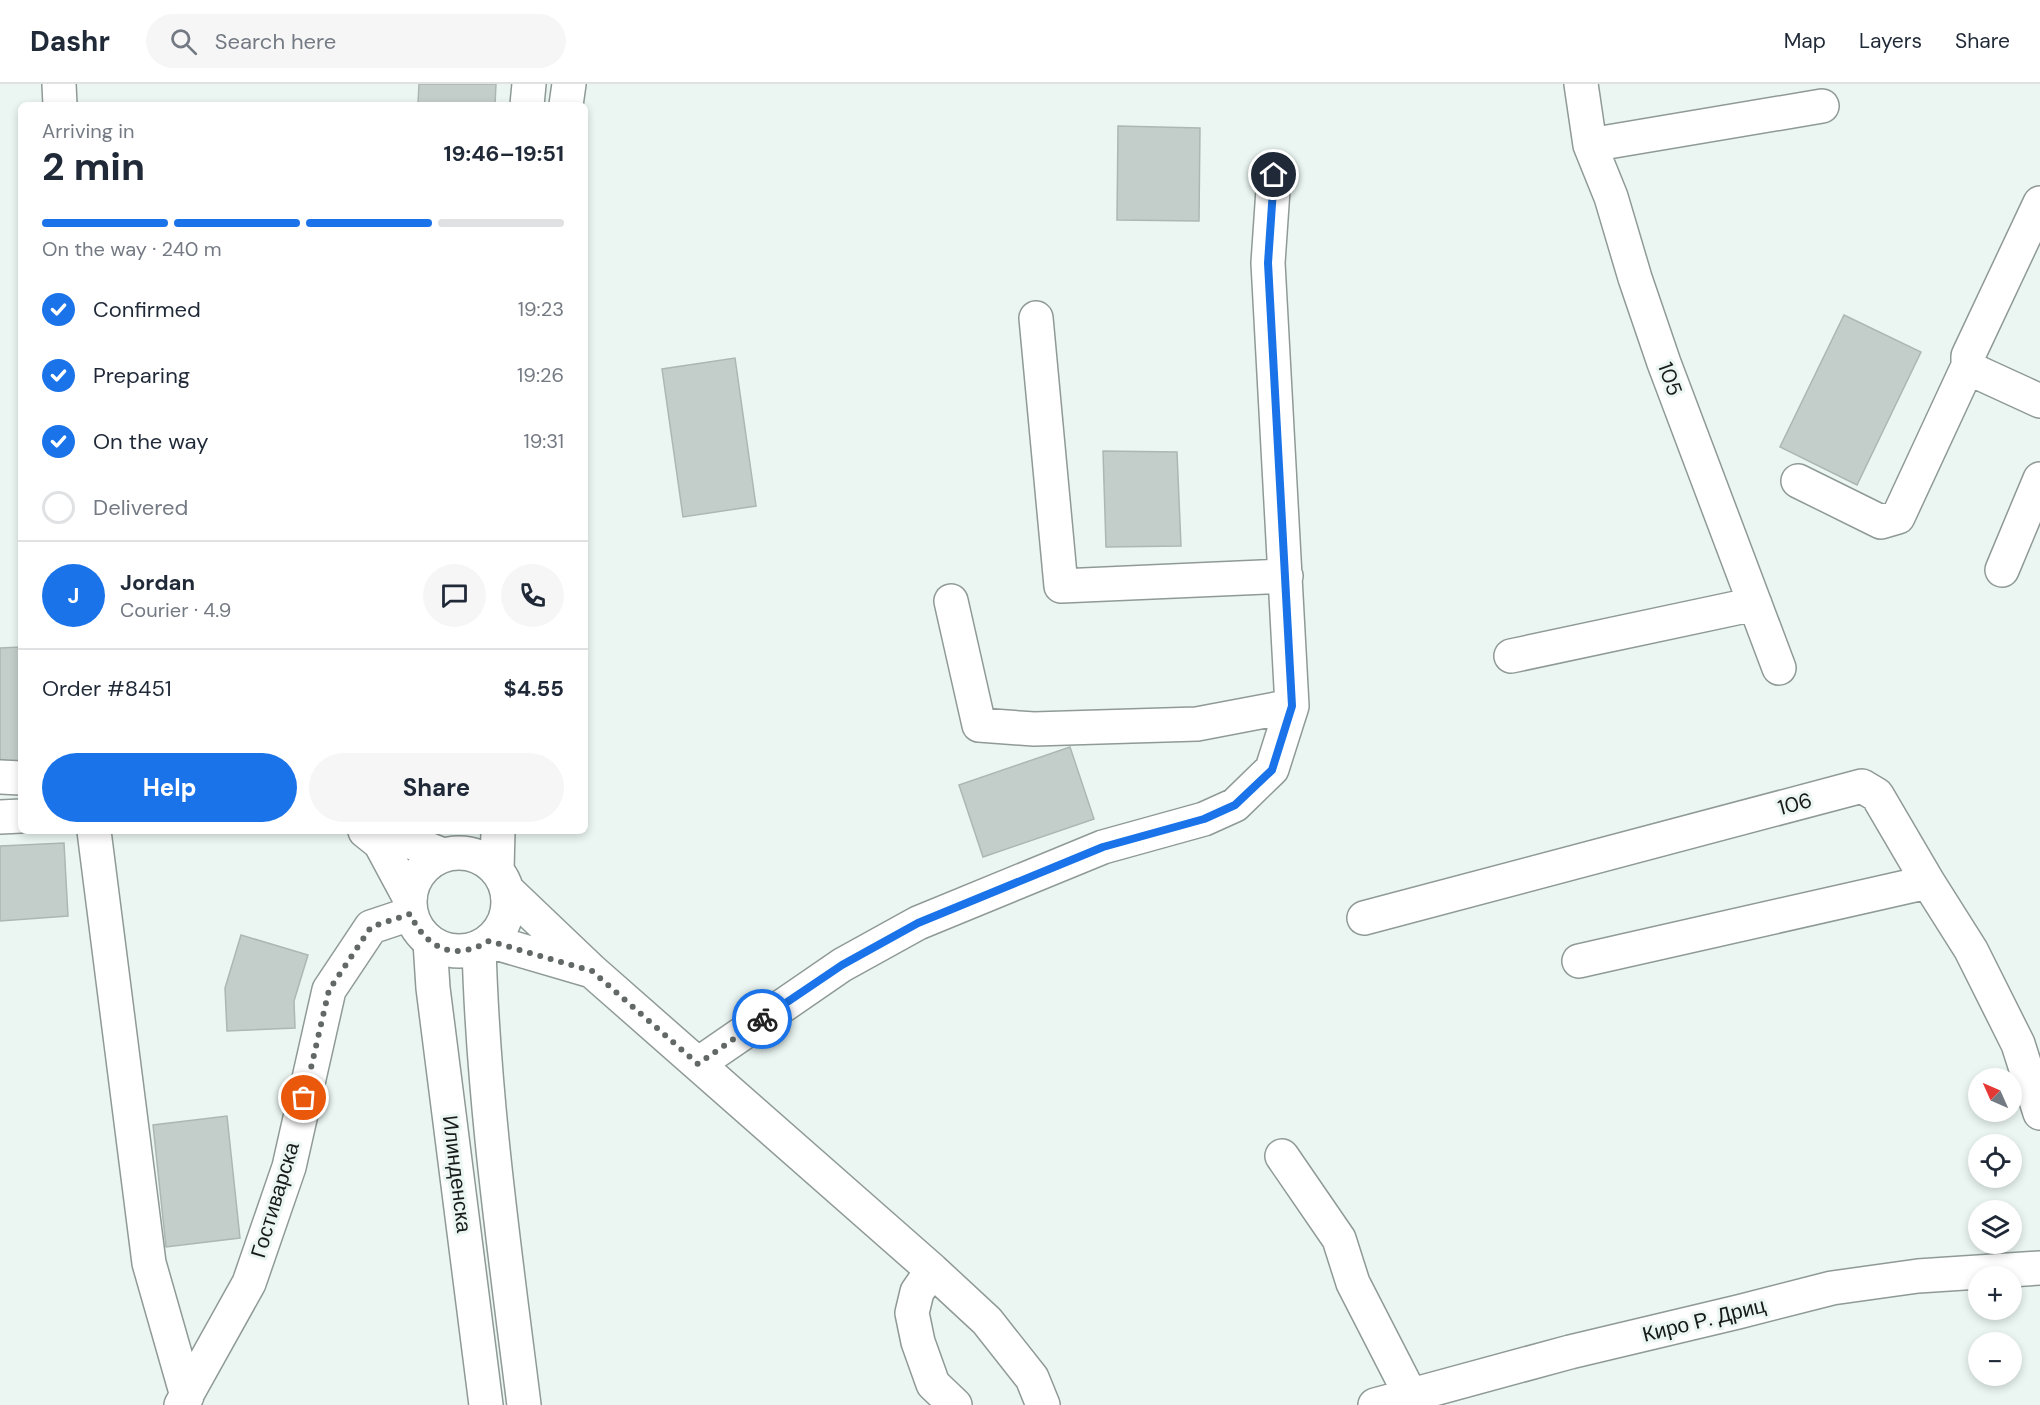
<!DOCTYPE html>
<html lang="en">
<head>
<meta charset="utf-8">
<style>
	body { margin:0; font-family:"DM Sans",sans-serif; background:#f6f6f7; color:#1f2937; height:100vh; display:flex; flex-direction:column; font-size:22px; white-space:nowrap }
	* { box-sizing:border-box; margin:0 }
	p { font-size:20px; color:#747a83 }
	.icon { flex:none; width:33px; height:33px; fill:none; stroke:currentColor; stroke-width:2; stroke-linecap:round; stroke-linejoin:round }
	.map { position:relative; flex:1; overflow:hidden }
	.panel { position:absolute; left:18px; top:18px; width:570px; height:732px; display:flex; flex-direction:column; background:#fff; border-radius:9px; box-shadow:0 3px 9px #0003 }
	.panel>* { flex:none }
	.needle { width:39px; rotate:315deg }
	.controls { position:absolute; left:1968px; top:984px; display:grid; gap:12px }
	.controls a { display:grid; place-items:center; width:54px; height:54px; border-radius:50%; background:#fff; box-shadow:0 3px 9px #0003; font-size:30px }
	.pin { position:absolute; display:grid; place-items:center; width:51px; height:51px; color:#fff; margin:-26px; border:3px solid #fff; border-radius:50%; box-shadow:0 2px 6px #0007 }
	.courier { position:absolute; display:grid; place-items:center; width:60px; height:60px; margin:-30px; border:4px solid #1a73e8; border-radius:50%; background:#fff; color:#222; box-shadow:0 2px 8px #0007 }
	.headline em { font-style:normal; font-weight:700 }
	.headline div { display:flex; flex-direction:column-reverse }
	.headline { display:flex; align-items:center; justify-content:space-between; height:102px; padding:0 24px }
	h1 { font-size:39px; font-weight:700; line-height:45px }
	.bar { display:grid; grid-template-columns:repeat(4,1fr); gap:9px 6px; align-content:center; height:72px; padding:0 24px }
	.bar i { height:8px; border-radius:4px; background:#e0e1e3 }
	.bar .current { background:#1a73e8 }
	.bar p { grid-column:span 4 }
	.line { display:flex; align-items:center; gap:15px; padding:0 24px; border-top:2px solid #e0e1e3 }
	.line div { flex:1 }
	.round { display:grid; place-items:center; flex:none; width:63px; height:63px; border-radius:32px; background:#f6f6f7 }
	ol { padding:0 24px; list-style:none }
	li { display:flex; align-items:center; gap:18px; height:66px }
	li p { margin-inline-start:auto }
	li .icon { padding:6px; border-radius:50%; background:#1a73e8; color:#fff; stroke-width:4 }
	li:last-child { color:#747a83 }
	li i { width:33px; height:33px; border:3px solid #e0e1e3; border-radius:50% }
	.primary-button { display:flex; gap:12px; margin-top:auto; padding:12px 24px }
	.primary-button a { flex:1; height:69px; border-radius:36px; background:#1a73e8; color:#fff; font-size:24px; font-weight:700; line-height:69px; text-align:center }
	.primary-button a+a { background:#f6f6f7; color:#1f2937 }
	header { display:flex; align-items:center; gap:36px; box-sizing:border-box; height:84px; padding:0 30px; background:#fff; border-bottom:2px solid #e0e1e3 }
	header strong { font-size:28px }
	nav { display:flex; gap:33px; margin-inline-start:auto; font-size:21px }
	.search { width:420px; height:54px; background:#f6f6f7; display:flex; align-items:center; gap:15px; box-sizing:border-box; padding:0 21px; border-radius:33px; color:#747a83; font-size:22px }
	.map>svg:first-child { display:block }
	.building { fill:#c3ceca; stroke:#acb7b3; stroke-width:1.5 }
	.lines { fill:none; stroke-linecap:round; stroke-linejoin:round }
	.minor-casing { stroke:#8f9a96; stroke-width:36 }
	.major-casing { stroke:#8f9a96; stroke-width:36 }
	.minor { stroke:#fff; stroke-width:33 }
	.major { stroke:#fff; stroke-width:33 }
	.done { stroke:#616865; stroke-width:6; stroke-dasharray:0 10.8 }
	.route { stroke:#1a73e8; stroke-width:8 }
	.labels { text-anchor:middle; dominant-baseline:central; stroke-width:6; stroke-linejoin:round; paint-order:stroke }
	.street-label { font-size:21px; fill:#171b19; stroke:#ebf6f2 }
</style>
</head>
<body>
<header>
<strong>Dashr</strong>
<div class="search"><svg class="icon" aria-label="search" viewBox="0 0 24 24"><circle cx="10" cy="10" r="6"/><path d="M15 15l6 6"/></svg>Search here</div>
<nav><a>Map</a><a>Layers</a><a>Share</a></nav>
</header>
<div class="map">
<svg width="2040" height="1321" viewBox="0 0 2040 1321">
	<rect width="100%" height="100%" fill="#ebf6f2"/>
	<path class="building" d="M419,0H496L495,21L418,19Z
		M1118,42L1200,44L1199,137L1117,136Z
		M1844,231L1921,268L1857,401L1780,363Z
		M735,274L756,422L683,433L662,285Z
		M1103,367L1177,368L1181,462L1106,463Z
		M21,563V684H0V564Z
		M1070,663L1094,735L983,773L959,701Z
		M64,759L68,832L0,837V762Z
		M241,851L308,871L294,917L295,944L227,947L225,904Z
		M227,1032L240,1154L166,1163L153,1041Z"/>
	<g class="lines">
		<defs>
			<path id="minor" d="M59,0L60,21
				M1581,0L1590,61L1611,113L1635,194L1664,279L1779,584
				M1590,61L1822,22
				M2040,119L1968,272V282L1979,289L2040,317
				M1036,234L1061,502L1286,492
				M1798,397L1881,438L1898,433L1968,282
				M2002,486L2040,395
				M951,517L979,641L1034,645L1197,640L1292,622
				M1511,572L1755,520
				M0,693L21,694
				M94,747L149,1179L187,1312
				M507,806L592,887L932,1186L987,1237L1032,1294L1043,1321
				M1364,834L1862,702L1877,711L1928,798L1971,866L2018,960L2040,1029
				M489,857L588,886
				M430,858L433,904L486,1321
				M479,863C483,1016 505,1169 524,1321
				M1579,877L1928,798
				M698,980L842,881L918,839L1103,763L1204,735L1235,721L1272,685L1292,622L1268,179L1274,91
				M1282,1072L1339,1155L1353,1199L1411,1312
				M932,1186L917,1208L912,1229L918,1258L933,1300L955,1321
				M181,1321L249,1199L289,1083L329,906L371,843L410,830
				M1375,1321L1570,1268L1738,1228L1832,1204L1918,1192L2040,1184"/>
			<path id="major" d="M527,21L529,0
				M566,21L569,0
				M0,733L21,732
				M365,747L380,759L409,813
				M383,747L443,771
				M410 818a49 49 0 1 1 98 0a49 49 0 1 1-98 0Z
				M497,786L498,747"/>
		</defs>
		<use href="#minor" class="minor-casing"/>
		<use href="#major" class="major-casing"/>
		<use href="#minor" class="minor"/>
		<use href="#major" class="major"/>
	</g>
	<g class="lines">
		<path class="done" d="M304,1014L329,906L371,843L410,830C426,864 454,878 489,857L592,887L698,980L762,935"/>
		<path class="route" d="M762,935L842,881L918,839L1103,763L1204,735L1235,721L1272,686L1292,622L1268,179L1274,91"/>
	</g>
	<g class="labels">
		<g class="street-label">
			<text transform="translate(1670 295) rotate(70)">105</text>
			<text transform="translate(1795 720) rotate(-15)">106</text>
			<text transform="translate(457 1090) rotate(83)">Илинденска</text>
			<text transform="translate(275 1116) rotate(-73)">Гостиварска</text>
			<text transform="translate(1704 1236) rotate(-14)">Киро Р. Дриц</text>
		</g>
	</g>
</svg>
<div class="controls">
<a><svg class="needle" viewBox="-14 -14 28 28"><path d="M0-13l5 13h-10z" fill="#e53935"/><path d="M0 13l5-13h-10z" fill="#747a83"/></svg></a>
<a><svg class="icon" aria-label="locate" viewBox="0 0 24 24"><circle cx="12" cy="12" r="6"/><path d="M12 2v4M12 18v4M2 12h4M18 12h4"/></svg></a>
<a><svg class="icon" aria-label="layers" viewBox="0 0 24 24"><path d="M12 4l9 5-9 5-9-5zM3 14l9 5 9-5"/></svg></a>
<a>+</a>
<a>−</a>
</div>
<div class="pin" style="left:304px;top:1014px;background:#ea580c"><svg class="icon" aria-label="bag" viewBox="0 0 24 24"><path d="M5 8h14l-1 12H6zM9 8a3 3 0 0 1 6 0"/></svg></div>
<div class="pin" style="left:1274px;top:91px;background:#1f2937"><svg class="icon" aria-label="home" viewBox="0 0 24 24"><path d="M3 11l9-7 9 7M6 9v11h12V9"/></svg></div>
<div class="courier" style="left:762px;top:935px"><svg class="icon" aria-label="bike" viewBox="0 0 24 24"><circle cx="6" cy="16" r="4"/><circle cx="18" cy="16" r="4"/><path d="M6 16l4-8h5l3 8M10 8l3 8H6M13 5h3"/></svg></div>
<section class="panel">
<div class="headline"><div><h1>2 min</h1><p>Arriving in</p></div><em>19:46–19:51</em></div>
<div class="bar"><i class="current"></i><i class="current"></i><i class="current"></i><i></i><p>On the way · 240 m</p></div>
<ol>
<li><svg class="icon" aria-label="check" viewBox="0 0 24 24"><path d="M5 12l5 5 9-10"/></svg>Confirmed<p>19:23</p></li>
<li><svg class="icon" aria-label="check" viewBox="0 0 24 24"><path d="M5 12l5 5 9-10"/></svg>Preparing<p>19:26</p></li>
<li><svg class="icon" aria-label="check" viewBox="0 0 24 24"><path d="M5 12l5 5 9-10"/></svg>On the way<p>19:31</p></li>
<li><i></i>Delivered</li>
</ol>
<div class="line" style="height:108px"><b class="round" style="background:#1a73e8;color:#fff">J</b><div><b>Jordan</b><p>Courier · 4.9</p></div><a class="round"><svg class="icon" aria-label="chat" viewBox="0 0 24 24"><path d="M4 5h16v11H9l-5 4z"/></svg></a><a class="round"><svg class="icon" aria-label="phone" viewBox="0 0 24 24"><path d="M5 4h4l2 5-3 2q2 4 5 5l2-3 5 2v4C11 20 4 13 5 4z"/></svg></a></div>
<div class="line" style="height:78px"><div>Order #8451</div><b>$4.55</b></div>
<div class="primary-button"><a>Help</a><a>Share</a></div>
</section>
</div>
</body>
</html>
